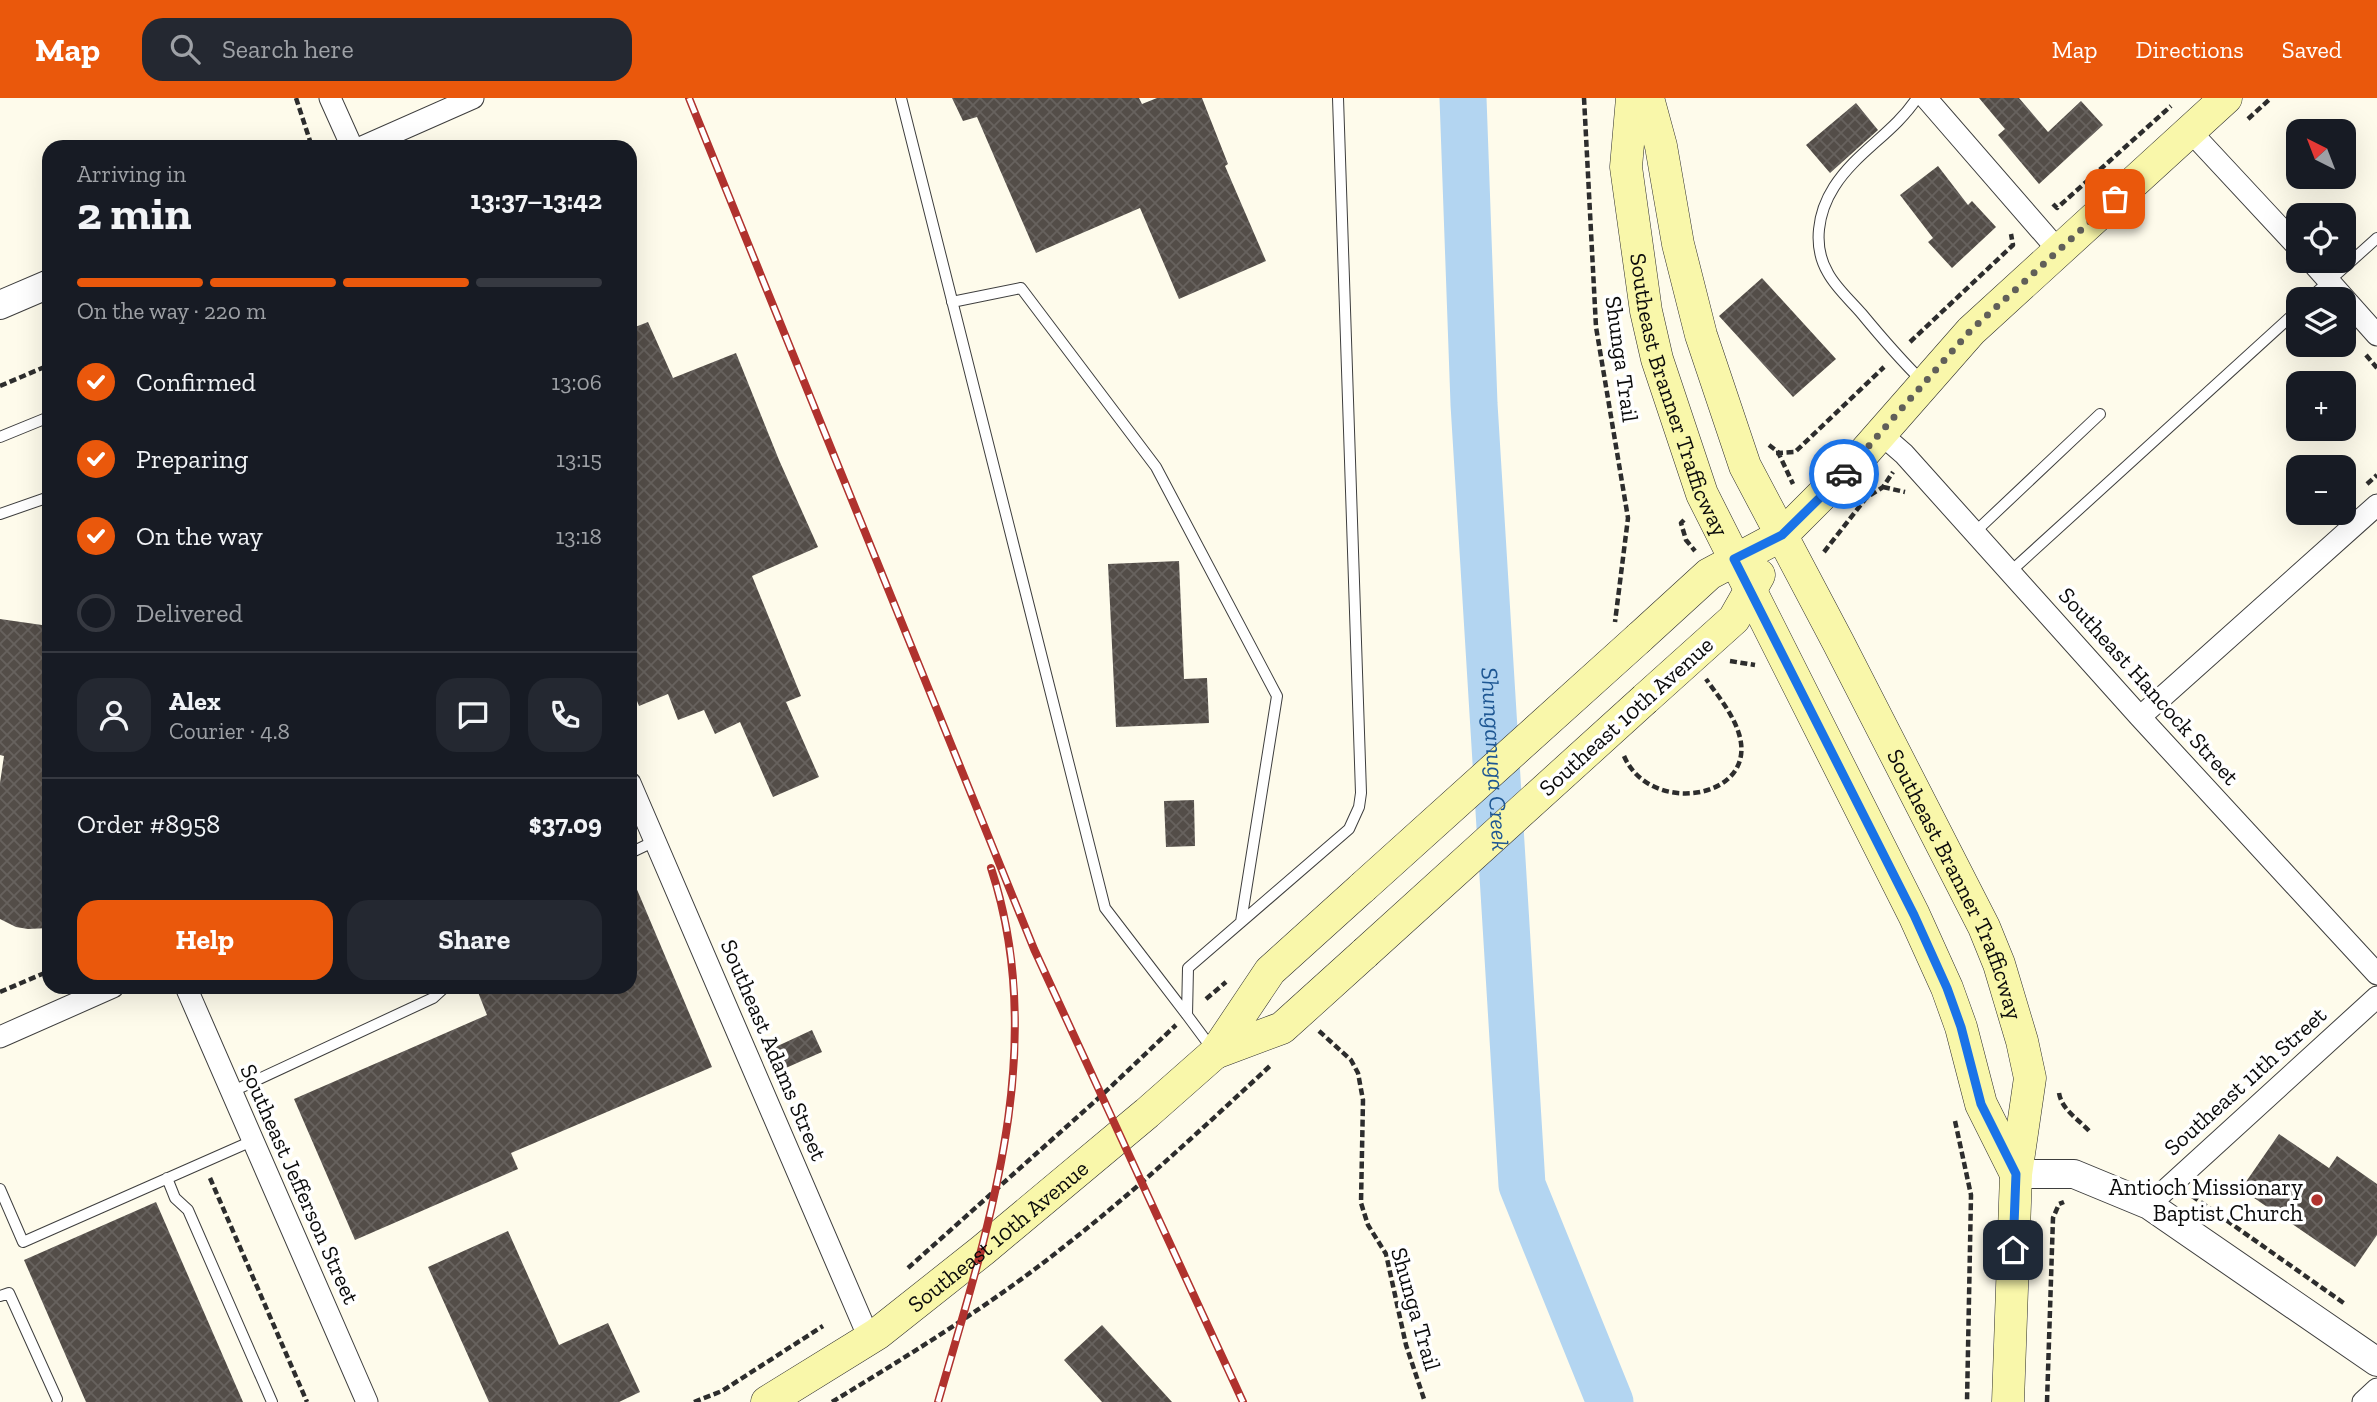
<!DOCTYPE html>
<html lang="en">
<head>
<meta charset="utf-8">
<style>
	body { margin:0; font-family:"Zilla Slab",serif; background:#242831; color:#f1f3f6; height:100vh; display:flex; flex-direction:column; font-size:26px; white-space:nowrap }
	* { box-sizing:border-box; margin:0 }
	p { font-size:23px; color:#9ea1a6 }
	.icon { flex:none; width:38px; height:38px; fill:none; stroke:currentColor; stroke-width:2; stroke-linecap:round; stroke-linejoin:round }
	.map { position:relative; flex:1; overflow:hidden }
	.drawer { position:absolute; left:42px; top:42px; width:595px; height:854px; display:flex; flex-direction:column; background:#171b24; border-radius:21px; box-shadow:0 7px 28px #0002 }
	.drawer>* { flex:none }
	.needle { width:46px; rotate:318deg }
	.fabs { position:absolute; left:2286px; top:21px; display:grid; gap:14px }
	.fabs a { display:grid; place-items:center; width:70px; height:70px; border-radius:14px; background:#171b24; box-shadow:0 7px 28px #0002; font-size:35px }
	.pin { position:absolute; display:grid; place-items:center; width:60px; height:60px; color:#fff; margin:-30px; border-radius:14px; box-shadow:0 4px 10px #0006 }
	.courier { position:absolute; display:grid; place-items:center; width:70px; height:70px; margin:-35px; border:5px solid #1a73e8; border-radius:50%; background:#fff; color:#222; box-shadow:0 2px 9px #0007 }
	.overview em { font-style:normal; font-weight:800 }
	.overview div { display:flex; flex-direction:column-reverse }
	.overview { display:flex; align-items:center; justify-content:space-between; height:119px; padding:0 35px }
	h1 { font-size:46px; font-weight:800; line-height:52px }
	.bar { display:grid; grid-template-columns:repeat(4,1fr); gap:10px 7px; align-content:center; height:84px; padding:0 35px }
	.bar i { height:9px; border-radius:5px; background:#363941 }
	.bar .current { background:#ea580c }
	.bar p { grid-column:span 4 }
	.line { display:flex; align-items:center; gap:18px; padding:0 35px; border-top:2px solid #363941 }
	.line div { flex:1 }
	.round { display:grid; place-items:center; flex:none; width:74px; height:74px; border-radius:21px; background:#242831 }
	ol { padding:0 35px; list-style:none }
	li { display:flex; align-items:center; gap:21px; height:77px }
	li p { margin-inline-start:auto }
	li .icon { padding:7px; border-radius:50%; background:#ea580c; color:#fff; stroke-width:4 }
	li:last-child { color:#9ea1a6 }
	li i { width:38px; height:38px; border:4px solid #363941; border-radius:50% }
	.action { display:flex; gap:14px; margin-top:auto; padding:14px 35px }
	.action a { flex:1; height:80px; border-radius:21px; background:#ea580c; color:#fff; font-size:28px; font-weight:800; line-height:80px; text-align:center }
	.action a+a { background:#242831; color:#f1f3f6 }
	header { display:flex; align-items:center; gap:42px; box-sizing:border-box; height:98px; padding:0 35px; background:#ea580c; color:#fff }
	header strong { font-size:33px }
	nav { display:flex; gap:38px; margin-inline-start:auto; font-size:24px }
	.search { width:490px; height:63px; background:#242831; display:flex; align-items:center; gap:18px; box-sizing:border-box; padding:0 24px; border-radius:21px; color:#9ea1a6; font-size:26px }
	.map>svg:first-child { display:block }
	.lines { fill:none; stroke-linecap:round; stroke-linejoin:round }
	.river { stroke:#b3d5f1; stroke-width:47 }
	.building { fill:url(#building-cross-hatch) }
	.service-casing { stroke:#3e3e3e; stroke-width:12 }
	.minor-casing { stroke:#3e3e3e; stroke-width:23 }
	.tertiary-casing { stroke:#3e3e3e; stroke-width:30 }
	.secondary-casing { stroke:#2d2d2d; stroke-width:33 }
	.path { stroke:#2d2d2d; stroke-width:4.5; stroke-dasharray:7 3.5; stroke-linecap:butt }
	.service { stroke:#fff; stroke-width:10 }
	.minor { stroke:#fff; stroke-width:21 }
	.tertiary { stroke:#fff; stroke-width:28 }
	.secondary { stroke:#f9f7aa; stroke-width:32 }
	.rail-casing { stroke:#b0322e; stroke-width:8 }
	.rail { stroke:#fff; stroke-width:5; stroke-dasharray:16; stroke-linecap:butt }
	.secondary-bridge-casing { stroke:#2d2d2d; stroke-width:33; stroke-linecap:butt }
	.secondary-bridge { stroke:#f9f7aa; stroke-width:32 }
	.done { stroke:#605f59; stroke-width:7; stroke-dasharray:0 12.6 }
	.route { stroke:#1a73e8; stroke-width:9 }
	.poi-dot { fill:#b0322e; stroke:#fff; stroke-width:2.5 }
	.labels { text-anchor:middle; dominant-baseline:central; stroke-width:7; stroke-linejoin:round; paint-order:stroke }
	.street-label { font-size:23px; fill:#0b0b0b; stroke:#fff }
	.poi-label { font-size:23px; fill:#0b0b0b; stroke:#fff; text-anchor:end }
	.water-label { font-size:24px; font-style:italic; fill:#1e5793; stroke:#fff }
</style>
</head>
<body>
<header>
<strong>Map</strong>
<div class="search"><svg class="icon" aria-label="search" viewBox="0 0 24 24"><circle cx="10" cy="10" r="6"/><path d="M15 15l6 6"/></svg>Search here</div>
<nav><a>Map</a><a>Directions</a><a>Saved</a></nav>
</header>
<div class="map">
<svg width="2377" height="1304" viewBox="0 0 2377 1304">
	<defs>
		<pattern id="building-cross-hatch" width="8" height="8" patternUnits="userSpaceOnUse" patternTransform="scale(1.75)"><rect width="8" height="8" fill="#534d48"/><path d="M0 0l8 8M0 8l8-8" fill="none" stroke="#67625e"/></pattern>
	</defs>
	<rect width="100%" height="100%" fill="#fefbeb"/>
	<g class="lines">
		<path class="river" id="s1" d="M1463,0L1474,306L1522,1087L1610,1304"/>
	</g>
	<path class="building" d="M952,0H1139L1142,6L1157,0H1202L1228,66L1225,68L1266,163L1179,201L1140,110L1036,155L977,19L963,23Z
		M1979,0H2019L2048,34L2081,3L2103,27L2039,86L1998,37L2005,31Z
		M1856,5L1878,32L1830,75L1806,47Z
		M1938,68L1968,107L1972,103L1996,129L1952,170L1928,144L1933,140L1900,97Z
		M1762,180L1836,261L1793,299L1719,218Z
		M648,224L673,280L736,255L779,362L818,449L752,478L801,598L786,604L819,679L773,699L740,624L715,636L704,612L678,622L668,596L639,608L630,585V231Z
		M1179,463L1184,581L1207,580L1209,625L1116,629L1108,466Z
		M0,521L49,528V830L28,831L16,829L0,821V685L4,658L0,657Z
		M1194,702L1195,748L1166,749L1164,703Z
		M630,775L712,969L511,1055L518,1071L355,1142L294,1001L487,917L476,889H630Z
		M812,932L822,954L779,973L769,952Z
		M2279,1036L2329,1070L2337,1058L2377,1086V1137L2355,1169L2241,1091Z
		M156,1104L243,1304H86L24,1162Z
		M508,1133L559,1247L608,1225L640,1294L619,1304H489L428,1169Z
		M1102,1227L1172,1304H1102L1064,1262Z"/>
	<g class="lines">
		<defs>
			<path id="service" d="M901,0L1105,810L1187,917
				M1917,0C1894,35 1856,54 1834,89C1818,114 1812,148 1828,175C1836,190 1851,203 1862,216C1881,239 1901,262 1922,283
				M2309,201L2377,140
				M952,204L1021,190L1156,369L1277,598L1241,824
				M0,339L49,319
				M0,416L49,399
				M1974,435L2100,316
				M2010,474L2298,212
				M630,755L655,743
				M1213,952L1187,917L1188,870L1349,731L1359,709L1361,695L1338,0
				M231,994L433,900L445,889
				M167,1080L175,1100L188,1112L272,1304
				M0,1091L23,1144L252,1043
				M0,1198L9,1195L57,1301"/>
			<path id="minor" d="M330,0L352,49
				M1926,0L2058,152
				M2190,33L2298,149
				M362,49L473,0
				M2311,163L2377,237
				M1881,336L1904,356L2140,619L2377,876
				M2140,619L2377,407
				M630,685L869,1240
				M186,889L367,1304
				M0,939L113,889
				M2149,1107L2377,899
				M2363,1304L2377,1291"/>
			<path id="tertiary" d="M0,207L49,186
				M2016,1076H2074L2149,1107L2377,1264"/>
			<g id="secondary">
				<path id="s2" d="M1632,0L1626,69L1646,213L1657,261L1702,396L1914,817L1947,890L1961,929L1981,1006L2016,1076"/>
				<path id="s3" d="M1648,0L1661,48L1678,146L1701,237L1745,368L1838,544L1984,829L1999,866L2022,943L2030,980L2016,1076L2008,1304"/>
				<path d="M1639,540L1709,476L1782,437L1863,356L1971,233L2226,0"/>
				<path d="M1645,601L1734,521L1759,477"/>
				<path d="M1215,955L1282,930L1365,855"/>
				<path id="s4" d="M767,1304L877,1236L983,1152L1147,1015L1215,955L1270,873L1363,789"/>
			</g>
		</defs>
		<use href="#service" class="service-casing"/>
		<use href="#minor" class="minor-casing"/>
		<use href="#tertiary" class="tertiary-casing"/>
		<use href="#secondary" class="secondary-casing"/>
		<path class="path" d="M296,0L312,49
			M1584,0L1596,229L1628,420L1615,524
			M2248,21L2271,0
			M2053,106L2057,110L2171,8
			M1910,244L2013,147L2011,136
			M2366,257L2377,270
			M0,288L49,267
			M1769,347L1778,354L1793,386
			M1776,355L1795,354L1884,269
			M2367,386L2377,377
			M1883,389L1905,394
			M1684,422L1681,425L1686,442L1695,453
			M1824,454L1866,400L1883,389L1893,374
			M1730,563L1755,567
			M1624,658C1650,719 1759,701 1739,636C1733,616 1718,598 1706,581
			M0,894L49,873
			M1206,901L1226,884
			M1319,933L1351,962L1358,975L1363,1002L1361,1105L1368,1127L1386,1156L1406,1247L1425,1304
			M2059,995C2062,1013 2080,1022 2091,1035
			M1955,1023L1971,1097L1967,1304
			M210,1080L307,1304
			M2192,1098L2345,1206
			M908,1170L1102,997L1176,927
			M694,1304L722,1293L823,1228
			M832,1304C914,1254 997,1203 1071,1143C1141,1088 1206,1027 1271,967
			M2047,1304L2053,1120L2059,1106L2064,1104"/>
		<use href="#service" class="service"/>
		<use href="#minor" class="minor"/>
		<use href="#tertiary" class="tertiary"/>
		<use href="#secondary" class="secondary"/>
		<defs>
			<path id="rail" d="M689,0L1034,851L1243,1304
				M938,1304C988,1131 1050,949 991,770"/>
		</defs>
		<use href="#rail" class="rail-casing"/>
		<use href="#rail" class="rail"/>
		<defs>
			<path id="secondary-bridge" d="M1363,789L1639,540
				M1365,855L1645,601"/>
		</defs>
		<use href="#secondary-bridge" class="secondary-bridge-casing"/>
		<use href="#secondary-bridge" class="secondary-bridge"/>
	</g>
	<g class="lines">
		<path class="done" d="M1844,376L1970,233L2115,101"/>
		<path class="route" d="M1844,376L1782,437L1734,461L1914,817L1947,890L1961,929L1981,1006L2016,1076L2013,1152"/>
	</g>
	<circle class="poi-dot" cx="2317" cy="1102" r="7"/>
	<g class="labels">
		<g class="street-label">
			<text transform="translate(1622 261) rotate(82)">Shunga Trail</text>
			<text stroke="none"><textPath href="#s2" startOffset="304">Southeast Branner Trafficway</textPath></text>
			<text transform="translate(2149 588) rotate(48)">Southeast Hancock Street</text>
			<text transform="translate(1626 618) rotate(-42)">Southeast 10th Avenue</text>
			<text stroke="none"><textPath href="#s3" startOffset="850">Southeast Branner Trafficway</textPath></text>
			<text transform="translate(774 952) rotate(67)">Southeast Adams Street</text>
			<text transform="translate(2245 983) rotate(-42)">Southeast 11th Street</text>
			<text transform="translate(300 1086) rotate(66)">Southeast Jefferson Street</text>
			<text stroke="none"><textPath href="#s4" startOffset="285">Southeast 10th Avenue</textPath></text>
			<text transform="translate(1416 1211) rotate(74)">Shunga Trail</text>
		</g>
		<g class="poi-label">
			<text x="2303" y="1089">Antioch Missionary<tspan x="2303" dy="26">Baptist Church</tspan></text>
		</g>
		<g class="water-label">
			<text stroke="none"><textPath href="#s1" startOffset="662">Shunganuga Creek</textPath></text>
		</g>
	</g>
</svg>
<div class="fabs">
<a><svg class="needle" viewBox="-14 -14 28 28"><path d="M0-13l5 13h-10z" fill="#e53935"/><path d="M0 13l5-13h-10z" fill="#9ea1a6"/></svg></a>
<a><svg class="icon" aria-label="locate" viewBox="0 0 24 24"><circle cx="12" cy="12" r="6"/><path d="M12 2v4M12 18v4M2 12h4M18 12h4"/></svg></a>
<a><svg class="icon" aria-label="layers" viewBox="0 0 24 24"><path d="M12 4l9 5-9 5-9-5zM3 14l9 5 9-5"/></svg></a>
<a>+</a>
<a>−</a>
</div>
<div class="pin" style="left:2115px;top:101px;background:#ea580c"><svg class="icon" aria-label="bag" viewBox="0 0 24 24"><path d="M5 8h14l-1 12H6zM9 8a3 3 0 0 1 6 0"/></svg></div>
<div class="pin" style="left:2013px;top:1152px;background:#1f2937"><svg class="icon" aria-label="home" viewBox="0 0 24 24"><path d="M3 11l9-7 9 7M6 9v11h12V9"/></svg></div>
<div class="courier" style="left:1844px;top:376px"><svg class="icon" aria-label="car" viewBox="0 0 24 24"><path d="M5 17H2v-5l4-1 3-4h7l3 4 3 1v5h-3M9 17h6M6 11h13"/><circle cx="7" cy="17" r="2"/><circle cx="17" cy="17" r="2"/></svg></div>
<section class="drawer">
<div class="overview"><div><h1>2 min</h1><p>Arriving in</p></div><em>13:37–13:42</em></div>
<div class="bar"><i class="current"></i><i class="current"></i><i class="current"></i><i></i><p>On the way · 220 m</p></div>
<ol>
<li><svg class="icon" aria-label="check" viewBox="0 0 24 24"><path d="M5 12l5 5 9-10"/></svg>Confirmed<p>13:06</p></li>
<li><svg class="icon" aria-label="check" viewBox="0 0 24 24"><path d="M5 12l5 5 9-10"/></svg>Preparing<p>13:15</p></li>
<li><svg class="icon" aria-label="check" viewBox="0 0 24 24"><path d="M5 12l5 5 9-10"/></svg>On the way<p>13:18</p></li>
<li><i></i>Delivered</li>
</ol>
<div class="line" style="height:126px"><a class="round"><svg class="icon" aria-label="person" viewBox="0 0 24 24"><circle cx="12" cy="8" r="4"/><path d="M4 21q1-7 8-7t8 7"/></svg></a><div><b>Alex</b><p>Courier · 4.8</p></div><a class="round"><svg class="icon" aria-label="chat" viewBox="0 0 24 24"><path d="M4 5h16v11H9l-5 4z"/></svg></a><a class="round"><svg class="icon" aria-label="phone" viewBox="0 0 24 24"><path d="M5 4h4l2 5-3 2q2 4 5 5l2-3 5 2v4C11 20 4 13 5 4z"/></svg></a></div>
<div class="line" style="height:91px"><div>Order #8958</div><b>$37.09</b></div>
<div class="action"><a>Help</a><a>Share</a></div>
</section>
</div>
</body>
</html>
